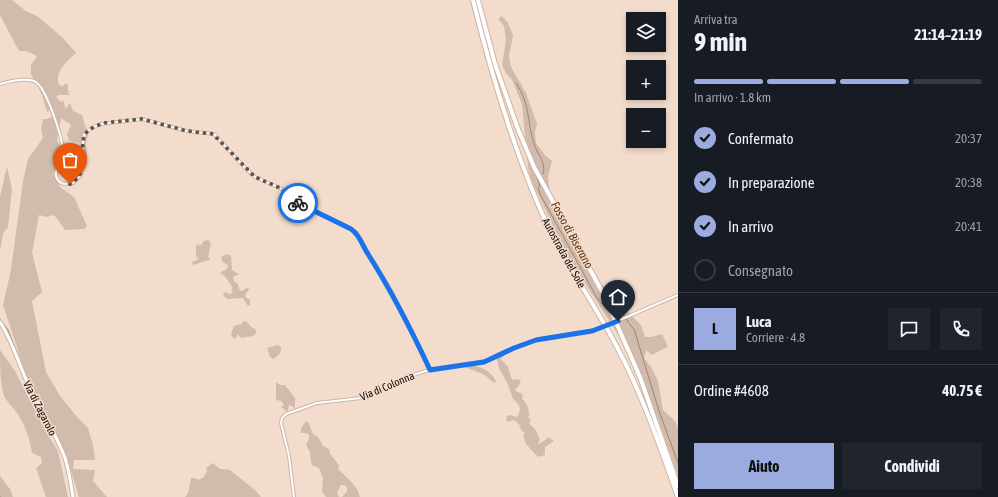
<!DOCTYPE html>
<html lang="it">
<head>
<meta charset="utf-8">
<style>
	body { margin:0; font-family:"Asap Condensed",sans-serif; background:#20242c; color:#f1f3f6; height:100vh; display:flex; flex-direction:column; font-size:15px; white-space:nowrap }
	* { box-sizing:border-box; margin:0 }
	p { font-size:13px; color:#9ea1a6 }
	.icon { flex:none; width:22px; height:22px; fill:none; stroke:currentColor; stroke-width:2; stroke-linecap:round; stroke-linejoin:round }
	.map { position:relative; flex:1; overflow:hidden }
	.panel { display:flex; flex-direction:column; background:#171b24; width:320px }
	.panel>* { flex:none }
	.buttons { position:absolute; left:626px; top:12px; display:grid; gap:8px }
	.buttons a { display:grid; place-items:center; width:40px; height:40px; border-radius:0px; background:#171b24; box-shadow:0 2px 6px #0003; font-size:20px }
	.pin { position:absolute; display:grid; place-items:center; width:34px; height:34px; color:#fff; margin:-41px -17px; border-radius:50% 50% 50% 0; rotate:-45deg; box-shadow:0 0 4px #0007 }
	.pin .icon { rotate:45deg }
	.courier { position:absolute; display:grid; place-items:center; width:40px; height:40px; margin:-20px; border:3px solid #1a73e8; border-radius:50%; background:#fff; color:#222; box-shadow:0 1px 5px #0007 }
	.headline em { font-style:normal; font-weight:700 }
	.headline div { display:flex; flex-direction:column-reverse }
	.headline { display:flex; align-items:center; justify-content:space-between; height:68px; padding:0 16px }
	h1 { font-size:26px; font-weight:700; line-height:30px }
	.bar { display:grid; grid-template-columns:repeat(4,1fr); gap:6px 4px; align-content:center; height:48px; padding:0 16px }
	.bar i { height:5px; border-radius:3px; background:#363941 }
	.bar .current { background:#9babdf }
	.bar p { grid-column:span 4 }
	.line { display:flex; align-items:center; gap:10px; padding:0 16px; border-top:1px solid #363941 }
	.line div { flex:1 }
	.round { display:grid; place-items:center; flex:none; width:42px; height:42px; border-radius:0px; background:#20242c }
	ol { padding:0 16px; list-style:none }
	li { display:flex; align-items:center; gap:12px; height:44px }
	li p { margin-inline-start:auto }
	li .icon { padding:4px; border-radius:50%; background:#9babdf; color:#111; stroke-width:4 }
	li:last-child { color:#9ea1a6 }
	li i { width:22px; height:22px; border:2px solid #363941; border-radius:50% }
	.button { display:flex; gap:8px; margin-top:auto; padding:8px 16px }
	.button a { flex:1; height:46px; border-radius:0px; background:#9babdf; color:#111; font-size:16px; font-weight:700; line-height:46px; text-align:center }
	.button a+a { background:#20242c; color:#f1f3f6 }
	main { display:flex; flex:1; min-height:0 }
	.map>svg:first-child { display:block }
	.green { fill:#d1bbac }
	.lines { fill:none; stroke-linecap:round; stroke-linejoin:round }
	.stream { stroke:#a2836e; stroke-width:1 }
	.minor-casing { stroke:#cbb5a5; stroke-width:4 }
	.major-casing { stroke:#cbb5a5; stroke-width:5 }
	.highway-casing { stroke:#cbb5a5; stroke-width:6 }
	.minor { stroke:#fff; stroke-width:2 }
	.major { stroke:#fff; stroke-width:3 }
	.highway { stroke:#fff; stroke-width:4 }
	.minor-bridge-casing { stroke:#cbb5a5; stroke-width:4; stroke-linecap:butt }
	.minor-bridge { stroke:#fff; stroke-width:2 }
	.done { stroke:#61544b; stroke-width:4; stroke-dasharray:0 7.2 }
	.route { stroke:#1a73e8; stroke-width:5 }
	.labels { text-anchor:middle; dominant-baseline:central; stroke-width:3; stroke-linejoin:round; paint-order:stroke }
	.street-label { font-size:11px; fill:#120b06; stroke:#f3dccc }
	.water-label { font-size:12px; font-style:italic; fill:#623612; stroke:#f3dccc }
</style>
</head>
<body>
<main>
<div class="map">
<svg width="678" height="497" viewBox="0 0 678 497">
	<rect width="100%" height="100%" fill="#f3dccc"/>
	<path class="green" d="M0,0H12L26,11L37,16L63,38L76,53C67,61 54,72 59,85L63,86L67,83L69,95H58L56,97L61,102L64,101L65,109L70,103L73,111L82,115L88,135L86,144L87,155L85,166L79,169L75,167L81,157L79,153L80,143L69,140L67,134L71,125L61,118L57,140L61,148L59,158L53,174L60,187L74,197L87,226L84,229L65,230L56,217L53,215L47,217L39,215L32,253L42,292L32,301L46,372L60,396L78,418L88,428L93,445L95,460H74L73,469L95,470L93,481L107,497H79L66,454L25,373L16,344L3,305L11,270L23,181L28,159L43,138L41,129L43,119H47L56,115L53,107L47,112L42,95L31,74V65L37,56L26,51H19L0,15Z
		M502,16L508,23L513,35L509,56L511,67L526,93L537,124L535,132L536,143L545,155L552,161L548,176L550,203L602,298L626,310L641,325L645,337H651L662,334L668,347L651,355L648,351H646L644,358L651,367L658,381L663,410L675,421L678,428V476L651,400L638,366L567,255L531,180L528,168L522,104L512,80L506,73L502,65L506,40L504,26L498,19Z
		M7,167L12,189L8,227L3,234L0,251V196Z
		M208,240L211,243L208,257L210,258L209,260L193,265L192,262L199,259L196,256V246L198,244L200,246L204,241Z
		M227,254L231,256L232,270L239,274L233,277L234,281L238,284L239,289L241,291L247,288L250,289L246,293L245,296L248,299H250V305L248,306L243,298L227,299L223,295L225,292L230,294L233,292L231,290L233,288L224,275L221,274V272L227,269L228,266L227,264L222,262L221,257Z
		M243,321L247,322L250,326L256,330V333L253,336L241,338L240,336L237,335L235,339L233,338L231,334L234,326L242,324Z
		M278,345L281,347C282,353 278,356 273,359L270,357L267,348Z
		M0,350L15,371L46,432L58,451L68,497H46L36,468L42,463L41,457L32,453C30,439 25,425 17,413C13,407 7,402 4,396C0,382 0,365 0,350Z
		M505,353V355L501,359L508,367L512,380L518,379L521,381L518,387L515,389L517,392L521,393L523,396L522,399C527,404 529,408 529,415L528,417L531,420L529,424C535,427 538,434 540,440L538,443L539,444L547,439L548,437L554,441L545,447V455L538,457L536,455L526,444L523,436L525,433L521,430L519,424L514,420L508,422L506,419L507,416L511,415L516,417L518,416L520,410L519,405L513,399L508,385L499,368L497,360L495,359V358Z
		M472,365C481,367 493,372 496,382L494,383L485,375L465,367Z
		M276,382L280,385H285L295,398V408L289,405L288,411H286L281,407L284,405L281,401L276,400Z
		M306,421L308,422L313,434L318,437L323,446L329,449L330,454L339,465L338,469C347,478 357,485 360,497H342L347,491V488L345,485H341L337,493L339,497H326L322,491L323,478L319,468L312,465L311,462L310,452L306,445L309,438V435L306,433H301V429Z
		M213,463L220,469L230,470L256,491L261,497H185L188,493L191,478H195L198,480L204,477L207,471L206,468Z
		M0,476L10,489L13,497H0Z"/>
	<g class="lines">
		<path class="stream" d="M516,83C532,106 526,127 537,151C541,158 546,167 543,174
			M537,178L540,186L538,188L540,194L597,298L602,304L607,305
			M610,306C625,307 625,322 634,329L659,411L678,463
			M0,319L8,330L19,357
			M0,496V497"/>
		<defs>
			<path id="minor" d="M0,84C10,81 24,78 34,81C46,85 63,140 63,152C62,160 55,168 56,176C57,180 60,183 64,184L73,183L80,176L83,167V142L84,135L90,129L100,124L142,119L187,131L214,134L247,170L255,177L280,188L303,206L344,225L357,233L367,253L390,289L430,369
				M629,316L678,295
				M294,497L289,456L281,423L282,418L286,414L317,403L361,398L416,374L432,369L487,361L515,348L539,339L595,330"/>
			<path id="major" d="M0,322C13,342 19,365 29,386C40,410 56,433 65,458C69,470 71,484 73,497"/>
			<path id="highway" d="M473,0C490,69 510,138 538,204C559,255 593,300 618,349C643,396 660,447 678,497
				M478,0L495,64L518,129L534,167L604,295L640,377L678,486"/>
		</defs>
		<use href="#minor" class="minor-casing"/>
		<use href="#major" class="major-casing"/>
		<use href="#highway" class="highway-casing"/>
		<use href="#minor" class="minor"/>
		<use href="#major" class="major"/>
		<use href="#highway" class="highway"/>
		<defs>
			<path id="minor-bridge" d="M595,330L629,316"/>
		</defs>
		<use href="#minor-bridge" class="minor-bridge-casing"/>
		<use href="#minor-bridge" class="minor-bridge"/>
	</g>
	<g class="lines">
		<path class="done" d="M70,184L78,178L82,170L83,140L85,134L90,129L103,123L142,119L187,131L213,134L255,177L280,188L298,203"/>
		<path class="route" d="M298,203L351,229C360,235 362,245 368,254C392,292 411,329 430,370L484,362L514,348L536,340L592,331L618,321"/>
	</g>
	<g class="labels">
		<g class="street-label">
			<text transform="translate(564 253) rotate(61)">Autostrada del Sole</text>
			<text transform="translate(387 386) rotate(-23)">Via di Colonna</text>
			<text transform="translate(40 408) rotate(63)">Via di Zagarolo</text>
		</g>
		<g class="water-label">
			<text transform="translate(572 235) rotate(61)">Fosso di Biserano</text>
		</g>
	</g>
</svg>
<div class="buttons">
<a><svg class="icon" aria-label="layers" viewBox="0 0 24 24"><path d="M12 4l9 5-9 5-9-5zM3 14l9 5 9-5"/></svg></a>
<a>+</a>
<a>−</a>
</div>
<div class="pin" style="left:70px;top:184px;background:#ea580c"><svg class="icon" aria-label="bag" viewBox="0 0 24 24"><path d="M5 8h14l-1 12H6zM9 8a3 3 0 0 1 6 0"/></svg></div>
<div class="pin" style="left:618px;top:321px;background:#1f2937"><svg class="icon" aria-label="home" viewBox="0 0 24 24"><path d="M3 11l9-7 9 7M6 9v11h12V9"/></svg></div>
<div class="courier" style="left:298px;top:203px"><svg class="icon" aria-label="bike" viewBox="0 0 24 24"><circle cx="6" cy="16" r="4"/><circle cx="18" cy="16" r="4"/><path d="M6 16l4-8h5l3 8M10 8l3 8H6M13 5h3"/></svg></div>
</div>
<section class="panel">
<div class="headline"><div><h1>9 min</h1><p>Arriva tra</p></div><em>21:14–21:19</em></div>
<div class="bar"><i class="current"></i><i class="current"></i><i class="current"></i><i></i><p>In arrivo · 1.8 km</p></div>
<ol>
<li><svg class="icon" aria-label="check" viewBox="0 0 24 24"><path d="M5 12l5 5 9-10"/></svg>Confermato<p>20:37</p></li>
<li><svg class="icon" aria-label="check" viewBox="0 0 24 24"><path d="M5 12l5 5 9-10"/></svg>In preparazione<p>20:38</p></li>
<li><svg class="icon" aria-label="check" viewBox="0 0 24 24"><path d="M5 12l5 5 9-10"/></svg>In arrivo<p>20:41</p></li>
<li><i></i>Consegnato</li>
</ol>
<div class="line" style="height:72px"><b class="round" style="background:#9babdf;color:#111">L</b><div><b>Luca</b><p>Corriere · 4.8</p></div><a class="round"><svg class="icon" aria-label="chat" viewBox="0 0 24 24"><path d="M4 5h16v11H9l-5 4z"/></svg></a><a class="round"><svg class="icon" aria-label="phone" viewBox="0 0 24 24"><path d="M5 4h4l2 5-3 2q2 4 5 5l2-3 5 2v4C11 20 4 13 5 4z"/></svg></a></div>
<div class="line" style="height:52px"><div>Ordine #4608</div><b>40.75 €</b></div>
<div class="button"><a>Aiuto</a><a>Condividi</a></div>
</section>
</main>
</body>
</html>
